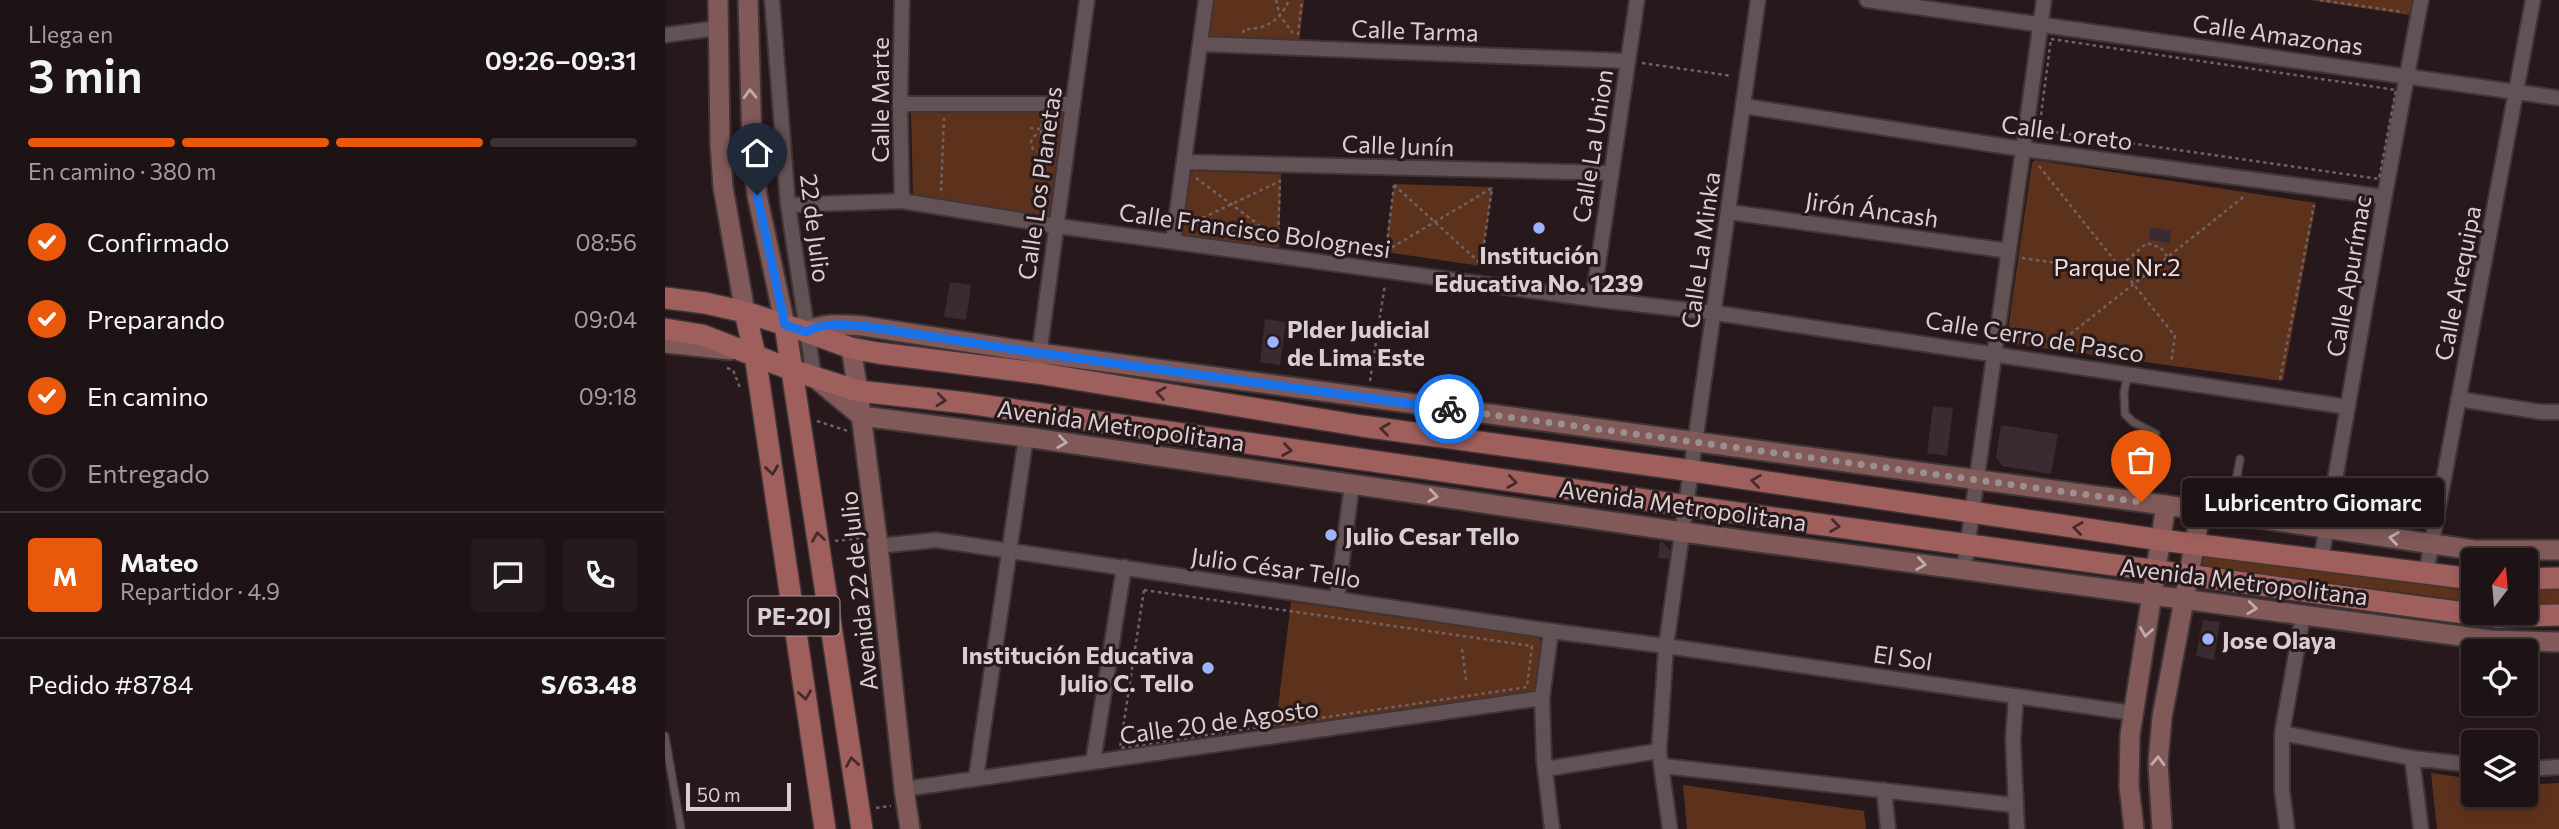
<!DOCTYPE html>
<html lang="es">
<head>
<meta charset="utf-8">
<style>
	body { margin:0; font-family:Commissioner,sans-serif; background:#251b1d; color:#f1f3f6; height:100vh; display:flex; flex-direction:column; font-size:26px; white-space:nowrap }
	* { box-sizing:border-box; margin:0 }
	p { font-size:23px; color:#a09ea0 }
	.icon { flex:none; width:38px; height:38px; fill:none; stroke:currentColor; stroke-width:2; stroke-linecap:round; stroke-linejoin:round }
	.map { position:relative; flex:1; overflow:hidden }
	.drawer { display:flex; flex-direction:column; background:#1d1214; width:665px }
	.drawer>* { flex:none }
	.needle { width:46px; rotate:16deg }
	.tools { position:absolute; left:1796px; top:548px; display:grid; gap:14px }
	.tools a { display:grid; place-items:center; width:77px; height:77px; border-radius:7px; background:#1d1214; box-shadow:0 4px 10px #0003,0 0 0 2px #3b3234; font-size:35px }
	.scale { position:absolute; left:21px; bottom:18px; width:105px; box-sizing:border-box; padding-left:7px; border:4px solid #d9cfd1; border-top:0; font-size:19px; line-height:24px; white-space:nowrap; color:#d9cfd1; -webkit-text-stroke:5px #27181b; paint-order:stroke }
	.pin { position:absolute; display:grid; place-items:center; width:60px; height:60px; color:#fff; margin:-72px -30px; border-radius:50% 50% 50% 0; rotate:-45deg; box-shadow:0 0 7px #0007 }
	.pin .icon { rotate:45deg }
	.courier { position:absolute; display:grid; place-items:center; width:70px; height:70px; margin:-35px; border:5px solid #1a73e8; border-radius:50%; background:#fff; color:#222; box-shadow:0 2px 9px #0007 }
	.bubble { position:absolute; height:49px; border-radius:7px; background:#1d1214; box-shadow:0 4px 10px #0003,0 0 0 2px #3b3234; font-size:23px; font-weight:600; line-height:49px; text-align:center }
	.overview em { font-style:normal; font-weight:600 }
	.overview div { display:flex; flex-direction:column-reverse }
	.overview { display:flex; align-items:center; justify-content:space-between; height:119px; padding:0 28px }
	h1 { font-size:46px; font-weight:600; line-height:52px }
	.bar { display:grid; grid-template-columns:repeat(4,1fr); gap:10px 7px; align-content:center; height:84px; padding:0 28px }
	.bar i { height:9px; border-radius:5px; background:#3b3234 }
	.bar .selected { background:#ea580c }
	.bar p { grid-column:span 4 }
	.line { display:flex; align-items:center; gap:18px; padding:0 28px; border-top:2px solid #3b3234 }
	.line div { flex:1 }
	.round { display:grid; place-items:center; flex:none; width:74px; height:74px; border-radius:7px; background:#251b1d }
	ol { padding:0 28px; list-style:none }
	li { display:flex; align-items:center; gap:21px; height:77px }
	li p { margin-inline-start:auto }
	li .icon { padding:7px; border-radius:50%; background:#ea580c; color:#fff; stroke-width:4 }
	li:last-child { color:#a09ea0 }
	li i { width:38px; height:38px; border:4px solid #3b3234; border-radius:50% }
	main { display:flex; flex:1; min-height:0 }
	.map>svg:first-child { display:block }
	.green { fill:#5d321d }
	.building { fill:#392b32 }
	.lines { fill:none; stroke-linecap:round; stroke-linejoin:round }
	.lane-casing { stroke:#3f3537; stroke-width:10 }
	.street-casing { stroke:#3f3537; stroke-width:18 }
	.secondary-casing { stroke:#3f3537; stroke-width:23 }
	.primary-casing { stroke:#3f3537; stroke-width:24 }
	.path { stroke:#6f6265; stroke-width:2.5; stroke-dasharray:3.5 3.5; stroke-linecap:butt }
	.lane { stroke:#635255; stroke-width:7 }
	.street { stroke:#635255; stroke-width:14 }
	.secondary { stroke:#815959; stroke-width:19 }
	.primary { stroke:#9f605d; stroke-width:21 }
	.oneway { stroke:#bfacad }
	.oneway2 { stroke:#452a2c }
	.done { stroke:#9b8f91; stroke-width:7; stroke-dasharray:0 12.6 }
	.route { stroke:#1a73e8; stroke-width:9 }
	.poi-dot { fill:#9cb4fd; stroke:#27181b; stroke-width:2.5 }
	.labels { text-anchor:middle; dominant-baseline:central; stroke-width:6; stroke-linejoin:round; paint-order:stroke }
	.shield { fill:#27181b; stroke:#a4989a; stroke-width:2 }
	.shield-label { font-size:23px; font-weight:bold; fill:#d9cfd1 }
	.street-label { font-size:24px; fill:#d9cfd1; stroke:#27181b }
	.poi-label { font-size:24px; font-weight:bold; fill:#d9cfd1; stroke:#27181b; text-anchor:start }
	.park-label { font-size:24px; fill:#f3ded6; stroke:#27181b }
</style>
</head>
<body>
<main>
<section class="drawer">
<div class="overview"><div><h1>3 min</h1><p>Llega en</p></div><em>09:26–09:31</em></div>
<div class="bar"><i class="selected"></i><i class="selected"></i><i class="selected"></i><i></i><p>En camino · 380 m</p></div>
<ol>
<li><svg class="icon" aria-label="check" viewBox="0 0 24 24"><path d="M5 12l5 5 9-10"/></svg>Confirmado<p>08:56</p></li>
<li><svg class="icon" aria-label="check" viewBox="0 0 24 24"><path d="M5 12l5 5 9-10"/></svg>Preparando<p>09:04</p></li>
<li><svg class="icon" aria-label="check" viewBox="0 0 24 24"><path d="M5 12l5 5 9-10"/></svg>En camino<p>09:18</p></li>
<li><i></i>Entregado</li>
</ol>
<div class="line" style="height:126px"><b class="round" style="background:#ea580c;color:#fff">M</b><div><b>Mateo</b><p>Repartidor · 4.9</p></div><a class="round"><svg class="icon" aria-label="chat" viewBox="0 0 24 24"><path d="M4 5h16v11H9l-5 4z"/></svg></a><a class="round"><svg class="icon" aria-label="phone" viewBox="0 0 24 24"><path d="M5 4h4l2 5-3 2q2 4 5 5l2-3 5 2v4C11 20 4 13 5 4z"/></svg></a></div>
<div class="line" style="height:91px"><div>Pedido #8784</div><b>S/63.48</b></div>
</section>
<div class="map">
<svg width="1894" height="829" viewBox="0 0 1894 829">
	<rect width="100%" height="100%" fill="#27181b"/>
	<path class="green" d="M548,0H639L634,42L543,39Z
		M1644,0H1754L1751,16Z
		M399,111L385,219L248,196L246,112Z
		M1370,160L1651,203L1618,381L1341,343L1367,163Z
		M529,171L616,174L614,249L517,237L514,232L524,175Z
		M729,184L828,187L816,266L720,252Z
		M1540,556L1808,589V602L1540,566L1537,562Z
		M1894,588V605L1860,606V589Z
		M626,602L873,637L878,645L872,689L863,698L614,730L611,724Z
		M1766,773L1808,779V794H1860V785L1894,783V829H1772Z
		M1018,785L1199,811L1201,829H1022Z"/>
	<path class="building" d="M1486,227L1506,231L1505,243L1484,240Z
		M285,282L306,285L301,320L279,317Z
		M600,319L621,322L615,365L595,362Z
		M1268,406L1288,408L1282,456L1262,453Z
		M1336,425L1393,434L1386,474L1337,466L1331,457Z
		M1457,466L1478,469L1476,486L1454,483Z
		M995,541L998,542L1005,550L1004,559L993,558Z
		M1538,620L1555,622L1549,660L1531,656Z"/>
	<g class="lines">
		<defs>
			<path id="lane" d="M1463,374L1459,392L1460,414L1468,422L1491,434
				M1565,514L1575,459
				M0,736L16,829"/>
			<path id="street" d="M107,0L123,205L149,377
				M1202,0L1894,98
				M0,35L53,28
				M535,44L963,61
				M235,104H408
				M1078,106L1344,147L1719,197
				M519,162L946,173
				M237,201L235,104L237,0
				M123,205L237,201L392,226L928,299L1050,313L1683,407
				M1064,212L1344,251
				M508,241L541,0
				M928,299L972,0
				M373,363L422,0
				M1793,399L1877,412H1894
				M213,546L271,540L886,631L1001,646L1468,713
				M1656,560L1716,216L1756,0
				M1299,570L1379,0
				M1761,574L1868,0
				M672,598L687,484
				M886,631L877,698L879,761L887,829
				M1351,696L1348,740L1352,829
				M1617,733L1747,758L1808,765
				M1747,758L1756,829
				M428,762L459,567
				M998,766L1349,805
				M880,769L994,751
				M1860,769L1894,767
				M311,778L361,437
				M239,789L877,698
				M1219,790L1223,829
				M1005,829L994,751L1001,646L1093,0
				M1622,829L1617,790V733L1638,615"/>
			<path id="secondary" d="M53,0L55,143L58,187L80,312
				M83,0L87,143L92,195L120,325
				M142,332C158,322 180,325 198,326L374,353L1536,510L1809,550H1894
				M0,343L65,350
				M186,348L193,391L213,546L239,789L245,829
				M150,378L196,416L361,437L1018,532L1487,595L1826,640L1894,642
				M1469,829L1464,786L1465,735L1501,505
				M1497,829L1493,763L1497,717L1536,510"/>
			<path id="primary" d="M0,298L40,303L80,312L142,332L186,348L213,353L372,373L697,426L1028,471L1496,540L1808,579
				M80,312L90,355L160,829
				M120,325L197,829
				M0,329L37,335L127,370L193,391L302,403L1022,506L1754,607L1832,617L1894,615
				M1860,579L1894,578"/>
		</defs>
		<use href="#lane" class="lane-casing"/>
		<use href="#street" class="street-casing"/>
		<use href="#secondary" class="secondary-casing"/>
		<use href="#primary" class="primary-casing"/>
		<path class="path" d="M611,0L615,16L628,33
			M1655,0L1739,12
			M578,33L579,29C600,30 616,20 624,0
			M633,35L637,0
			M1386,39L1731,90L1714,179L1374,130Z
			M977,63L1067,76
			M365,128L375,129
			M366 143a9 9 0 1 1 18 0a9 9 0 1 1-18 0Z
			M376,134L377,118
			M375,152L374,163L385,165
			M1374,166L1510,336L1506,363
			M531,178L613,239
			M729,185L816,264
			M276,191L279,118
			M525,224L615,181L613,239
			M721,251L827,188
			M721,251L729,185
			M1357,258L1461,273
			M816,264L827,188
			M1456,265L1482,243L1496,248L1502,256
			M1389,347L1581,195
			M62,368L68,370L76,390
			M1615,379L1649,205
			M705,381L720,284
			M152,421L183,431
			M170,541L195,538
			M479,590L867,646L862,687L455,748Z
			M797,649L801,680
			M211,808L226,806"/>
		<use href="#lane" class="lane"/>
		<use href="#street" class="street"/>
		<use href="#secondary" class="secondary"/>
		<use href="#primary" class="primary"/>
	</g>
	<defs><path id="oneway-chevron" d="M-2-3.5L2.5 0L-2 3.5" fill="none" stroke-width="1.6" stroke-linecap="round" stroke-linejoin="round" transform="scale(1.75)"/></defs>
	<g class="oneway">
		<use href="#oneway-chevron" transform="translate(85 94) rotate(-92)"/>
		<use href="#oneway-chevron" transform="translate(397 442) rotate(8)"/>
		<use href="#oneway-chevron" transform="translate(768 496) rotate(8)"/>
		<use href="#oneway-chevron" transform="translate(1729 538) rotate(-172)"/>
		<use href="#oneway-chevron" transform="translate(1256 564) rotate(8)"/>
		<use href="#oneway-chevron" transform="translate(1587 608) rotate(7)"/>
		<use href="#oneway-chevron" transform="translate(1481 632) rotate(99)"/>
		<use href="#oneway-chevron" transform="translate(1493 761) rotate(-88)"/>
	</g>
	<g class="oneway2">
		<use href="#oneway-chevron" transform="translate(496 393) rotate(-171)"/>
		<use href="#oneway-chevron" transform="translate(276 400) rotate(6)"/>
		<use href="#oneway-chevron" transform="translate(720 429) rotate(-172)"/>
		<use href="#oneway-chevron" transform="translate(622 450) rotate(8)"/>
		<use href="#oneway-chevron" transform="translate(107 470) rotate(82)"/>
		<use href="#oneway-chevron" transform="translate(1091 481) rotate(-172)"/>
		<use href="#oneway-chevron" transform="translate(847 482) rotate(8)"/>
		<use href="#oneway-chevron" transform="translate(1170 526) rotate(8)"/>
		<use href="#oneway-chevron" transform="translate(1413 528) rotate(-172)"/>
		<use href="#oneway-chevron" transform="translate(153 537) rotate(-99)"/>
		<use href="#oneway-chevron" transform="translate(140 695) rotate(82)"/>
		<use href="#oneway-chevron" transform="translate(187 762) rotate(-99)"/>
	</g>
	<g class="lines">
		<path class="done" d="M784,409L1476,502"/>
		<path class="route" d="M92,195L120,325L142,332C157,322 180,325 198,326L374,353L784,409"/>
	</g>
	<g class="poi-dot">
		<circle cx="874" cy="228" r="7"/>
		<circle cx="608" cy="342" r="7"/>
		<circle cx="666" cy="535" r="7"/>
		<circle cx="1543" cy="639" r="7"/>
		<circle cx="543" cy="668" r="7"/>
	</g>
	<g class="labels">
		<rect class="shield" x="83.5" y="596.5" width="91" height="39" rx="5"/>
		<g class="shield-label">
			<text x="129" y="616">PE-20J</text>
		</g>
		<g class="street-label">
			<text transform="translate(750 30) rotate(2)">Calle Tarma</text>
			<text transform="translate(1613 34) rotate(8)">Calle Amazonas</text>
			<text transform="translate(214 100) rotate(-90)">Calle Marte</text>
			<text transform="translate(1402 132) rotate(8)">Calle Loreto</text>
			<text transform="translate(733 145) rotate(2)">Calle Junín</text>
			<text transform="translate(927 146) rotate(-81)">Calle La Union</text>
			<text transform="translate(374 183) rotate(-82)">Calle Los Planetas</text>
			<text transform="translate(1207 209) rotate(8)">Jirón Áncash</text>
			<text transform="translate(151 228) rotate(83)">22 de Julio</text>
			<text transform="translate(590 230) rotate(8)">Calle Francisco Bolognesi</text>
			<text transform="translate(1035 250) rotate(-82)">Calle La Minka</text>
			<text transform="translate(1683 276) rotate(-80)">Calle Apurímac</text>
			<text transform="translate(1792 283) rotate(-79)">Calle Arequipa</text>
			<text transform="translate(1370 336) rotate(9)">Calle Cerro de Pasco</text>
			<text transform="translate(456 425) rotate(8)">Avenida Metropolitana</text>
			<text transform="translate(1018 505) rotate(8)">Avenida Metropolitana</text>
			<text transform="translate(611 567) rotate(8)">Julio César Tello</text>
			<text transform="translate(1579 581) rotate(7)">Avenida Metropolitana</text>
			<text transform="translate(193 591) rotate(-96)">Avenida 22 de Julio</text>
			<text transform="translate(1238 657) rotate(8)">El Sol</text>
			<text transform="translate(554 721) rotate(-8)">Calle 20 de Agosto</text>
		</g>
		<g class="poi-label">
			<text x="874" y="254" text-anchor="middle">Institución<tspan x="874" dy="28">Educativa No. 1239</tspan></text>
			<text x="622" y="328">Plder Judicial<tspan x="622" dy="28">de Lima Este</tspan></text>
			<text x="680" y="535">Julio Cesar Tello</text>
			<text x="1557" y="639">Jose Olaya</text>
			<text x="529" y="654" text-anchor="end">Institución Educativa<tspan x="529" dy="28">Julio C. Tello</tspan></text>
		</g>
		<g class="park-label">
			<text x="1452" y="266">Parque Nr.2</text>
		</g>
	</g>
</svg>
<div class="tools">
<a><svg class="needle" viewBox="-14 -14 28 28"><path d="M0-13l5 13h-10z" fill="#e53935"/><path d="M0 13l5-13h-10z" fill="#a09ea0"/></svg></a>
<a><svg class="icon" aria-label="locate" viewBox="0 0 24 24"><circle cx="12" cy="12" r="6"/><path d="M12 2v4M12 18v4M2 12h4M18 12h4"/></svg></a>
<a><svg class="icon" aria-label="layers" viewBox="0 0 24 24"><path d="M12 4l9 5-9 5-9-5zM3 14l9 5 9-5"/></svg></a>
</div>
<div class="scale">50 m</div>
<div class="pin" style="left:1476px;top:502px;background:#ea580c"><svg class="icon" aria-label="bag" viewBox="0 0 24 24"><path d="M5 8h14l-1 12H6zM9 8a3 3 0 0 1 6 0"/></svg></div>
<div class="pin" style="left:92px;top:195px;background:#1f2937"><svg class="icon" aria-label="home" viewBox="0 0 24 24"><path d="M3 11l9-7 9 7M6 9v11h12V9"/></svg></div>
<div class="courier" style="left:784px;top:409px"><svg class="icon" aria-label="bike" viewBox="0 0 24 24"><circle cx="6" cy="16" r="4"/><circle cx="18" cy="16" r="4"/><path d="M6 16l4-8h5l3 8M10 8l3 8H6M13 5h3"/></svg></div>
<div class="bubble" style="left:1517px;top:478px;width:262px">Lubricentro Giomarc</div>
</div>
</main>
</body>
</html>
